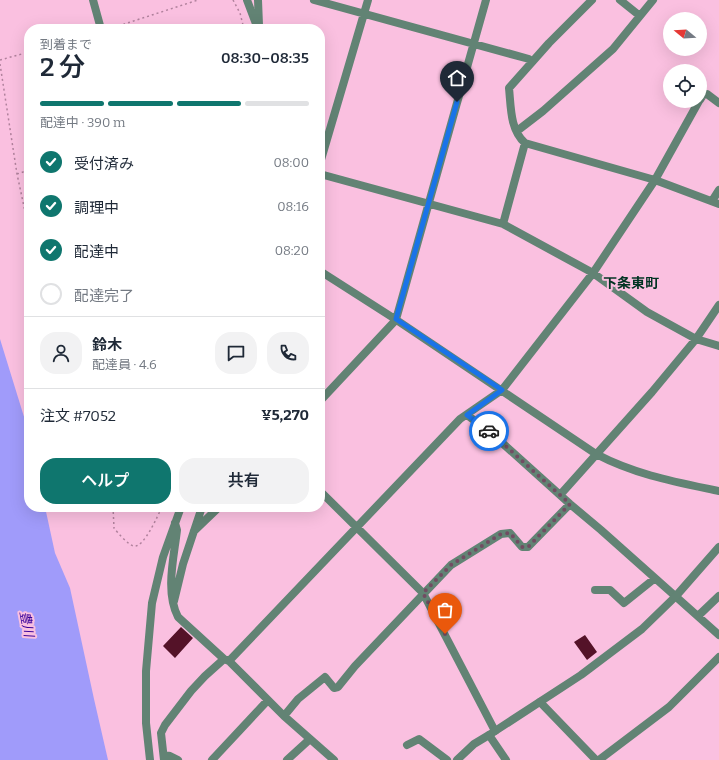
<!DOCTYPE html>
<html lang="ja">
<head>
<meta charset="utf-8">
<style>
	body { margin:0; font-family:Bitter,"Noto Sans JP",serif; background:#f2f2f3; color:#1f2937; height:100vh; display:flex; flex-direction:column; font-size:15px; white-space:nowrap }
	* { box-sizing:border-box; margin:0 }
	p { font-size:13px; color:#747a83 }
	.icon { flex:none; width:22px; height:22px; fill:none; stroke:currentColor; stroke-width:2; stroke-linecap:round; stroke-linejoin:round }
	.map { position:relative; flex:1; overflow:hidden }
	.details { position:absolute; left:24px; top:24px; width:301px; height:488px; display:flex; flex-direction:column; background:#fff; border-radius:16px; box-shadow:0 4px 16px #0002 }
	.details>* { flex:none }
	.needle { width:26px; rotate:288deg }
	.tools { position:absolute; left:663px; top:12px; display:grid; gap:8px }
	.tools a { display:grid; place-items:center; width:44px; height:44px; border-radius:50%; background:#fff; box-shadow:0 4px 16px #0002; font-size:20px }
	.pin { position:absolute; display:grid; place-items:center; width:34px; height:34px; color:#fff; margin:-41px -17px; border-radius:50% 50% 50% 0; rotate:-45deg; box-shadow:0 0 4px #0007 }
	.pin .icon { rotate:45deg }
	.courier { position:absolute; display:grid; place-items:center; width:40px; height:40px; margin:-20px; border:3px solid #1a73e8; border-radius:50%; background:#fff; color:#222; box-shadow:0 1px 5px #0007 }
	.headline em { font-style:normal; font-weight:600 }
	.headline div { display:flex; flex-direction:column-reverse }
	.headline { display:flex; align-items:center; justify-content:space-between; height:68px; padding:0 16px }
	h1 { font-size:26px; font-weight:600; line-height:30px }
	.bar { display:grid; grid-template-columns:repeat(4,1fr); gap:6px 4px; align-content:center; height:48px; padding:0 16px }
	.bar i { height:5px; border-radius:3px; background:#e0e1e3 }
	.bar .current { background:#0f766e }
	.bar p { grid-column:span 4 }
	.line { display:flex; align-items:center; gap:10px; padding:0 16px; border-top:1px solid #e0e1e3 }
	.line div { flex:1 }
	.round { display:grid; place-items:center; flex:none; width:42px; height:42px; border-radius:16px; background:#f2f2f3 }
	ol { padding:0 16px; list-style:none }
	li { display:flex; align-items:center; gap:12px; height:44px }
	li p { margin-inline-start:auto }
	li .icon { padding:4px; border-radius:50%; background:#0f766e; color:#fff; stroke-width:4 }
	li:last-child { color:#747a83 }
	li i { width:22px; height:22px; border:2px solid #e0e1e3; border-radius:50% }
	.button { display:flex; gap:8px; margin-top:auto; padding:8px 16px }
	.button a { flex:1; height:46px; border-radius:16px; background:#0f766e; color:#fff; font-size:16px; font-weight:600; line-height:46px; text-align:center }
	.button a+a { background:#f2f2f3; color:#1f2937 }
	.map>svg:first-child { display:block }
	.water { fill:#a09bfa }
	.building { fill:#541228 }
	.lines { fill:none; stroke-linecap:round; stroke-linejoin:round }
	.path { stroke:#b0819c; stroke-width:1.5; stroke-dasharray:2 3; stroke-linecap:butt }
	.minor { stroke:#628374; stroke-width:8 }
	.tertiary { stroke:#628374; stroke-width:8 }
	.done { stroke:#724c62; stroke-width:4; stroke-dasharray:0 7.2 }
	.route { stroke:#1a73e8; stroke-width:5 }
	.labels { text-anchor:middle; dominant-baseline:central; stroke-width:4; stroke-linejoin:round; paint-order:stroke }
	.water-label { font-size:13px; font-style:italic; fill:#380199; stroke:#fac0e0 }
	.quarter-label { font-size:14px; font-weight:bold; fill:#032; stroke:#fac0e0 }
</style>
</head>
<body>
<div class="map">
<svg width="719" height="760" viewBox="0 0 719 760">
	<rect width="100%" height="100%" fill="#fac0e0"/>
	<path class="water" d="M0,339L29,433V507H45L55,553L70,588L94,699L108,760H0Z"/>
	<path class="building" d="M181,627L193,638L175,658L163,646Z
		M585,635L597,652L587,660L574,642Z"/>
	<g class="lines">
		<path class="path" d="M233,0L240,13L244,29
			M109,29L198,0
			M0,60L29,52
			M0,64L17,174L29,230
			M17,174L29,170
			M113,507L114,528C117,532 129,546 134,546C144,548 158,515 162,507"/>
		<path class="minor" d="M93,0L101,29
			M247,0L258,29
			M258,0L259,25
			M314,0L529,59L532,62
			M592,0L549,43L509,88C511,107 510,130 525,143L655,180L719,204
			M620,0L640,16
			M700,100L703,95L707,94L719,103
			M517,131L543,111L613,49L653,0
			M320,163L368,0
			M320,174L503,224L593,273L647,312L696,339L719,346
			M712,201L719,190
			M503,224L525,143
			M320,271L395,319L596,454C636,475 676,482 719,491
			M320,401L393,323L397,316L486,0
			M467,415L490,432L570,504L601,530L719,635
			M320,491L423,593L495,731
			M560,495L652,392L696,339L719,305
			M175,523L177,530C174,557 165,592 178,617L224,659L229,661L460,419L502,390L593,273L655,180L699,101
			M194,531L219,507
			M595,590H610L624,603L654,579
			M174,601L183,564L202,507
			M698,616L719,596
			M229,661L284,716L334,760
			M540,702L596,760
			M284,716L298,699L325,677L334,688L338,687L355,666L451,565L501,534L510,533L522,547H528L570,504
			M407,745L419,739L447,760
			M164,755L170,756L178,760
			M150,760L146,723V671L152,603L163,557L181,507
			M164,760L161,733L165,725L191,691L205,676L224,659
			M212,760L268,700
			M287,760L310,739
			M457,760L474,744L489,735L506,760
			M599,760L669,707L719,657"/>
		<path class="tertiary" d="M489,735L581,675L642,629L676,596L719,547"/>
	</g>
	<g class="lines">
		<path class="done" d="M445,634L423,593L451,565L501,534L510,533L522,547H528L570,504L489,431"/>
		<path class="route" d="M457,102L396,319L502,390L467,415L489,431"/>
	</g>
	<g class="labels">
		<g class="water-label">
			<text transform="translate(27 624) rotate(79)">豊川</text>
		</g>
		<g class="quarter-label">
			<text x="631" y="283">下条東町</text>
		</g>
	</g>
</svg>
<div class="tools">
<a><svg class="needle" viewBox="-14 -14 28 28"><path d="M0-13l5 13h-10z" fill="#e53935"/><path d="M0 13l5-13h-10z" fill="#747a83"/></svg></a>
<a><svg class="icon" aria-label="locate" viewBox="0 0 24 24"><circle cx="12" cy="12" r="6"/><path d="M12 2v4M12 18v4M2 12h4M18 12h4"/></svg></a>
</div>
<div class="pin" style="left:445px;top:634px;background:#ea580c"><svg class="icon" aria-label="bag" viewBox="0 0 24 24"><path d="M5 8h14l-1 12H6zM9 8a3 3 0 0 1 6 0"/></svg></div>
<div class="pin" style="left:457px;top:102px;background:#1f2937"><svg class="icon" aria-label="home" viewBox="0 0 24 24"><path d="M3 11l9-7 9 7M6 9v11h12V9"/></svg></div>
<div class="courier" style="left:489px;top:431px"><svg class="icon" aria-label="car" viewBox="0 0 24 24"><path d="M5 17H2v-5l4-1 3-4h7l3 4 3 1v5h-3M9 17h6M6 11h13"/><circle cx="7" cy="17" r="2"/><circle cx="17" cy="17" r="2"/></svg></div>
<section class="details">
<div class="headline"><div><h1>2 分</h1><p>到着まで</p></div><em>08:30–08:35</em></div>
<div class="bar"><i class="current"></i><i class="current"></i><i class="current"></i><i></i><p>配達中 · 390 m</p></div>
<ol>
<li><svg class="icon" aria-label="check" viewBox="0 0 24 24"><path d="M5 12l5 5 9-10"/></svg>受付済み<p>08:00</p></li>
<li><svg class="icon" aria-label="check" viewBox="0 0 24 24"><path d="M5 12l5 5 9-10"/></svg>調理中<p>08:16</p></li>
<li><svg class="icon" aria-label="check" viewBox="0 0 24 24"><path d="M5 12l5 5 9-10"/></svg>配達中<p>08:20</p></li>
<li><i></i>配達完了</li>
</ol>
<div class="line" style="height:72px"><a class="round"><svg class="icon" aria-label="person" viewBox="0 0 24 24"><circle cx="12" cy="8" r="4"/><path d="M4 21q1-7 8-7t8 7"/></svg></a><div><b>鈴木</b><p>配達員 · 4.6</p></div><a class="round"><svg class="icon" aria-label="chat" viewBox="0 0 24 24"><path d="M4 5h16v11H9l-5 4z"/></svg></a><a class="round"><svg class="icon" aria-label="phone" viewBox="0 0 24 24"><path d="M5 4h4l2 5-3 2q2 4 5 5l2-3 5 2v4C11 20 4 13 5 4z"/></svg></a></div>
<div class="line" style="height:52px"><div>注文 #7052</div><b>¥5,270</b></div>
<div class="button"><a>ヘルプ</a><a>共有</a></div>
</section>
</div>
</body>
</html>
